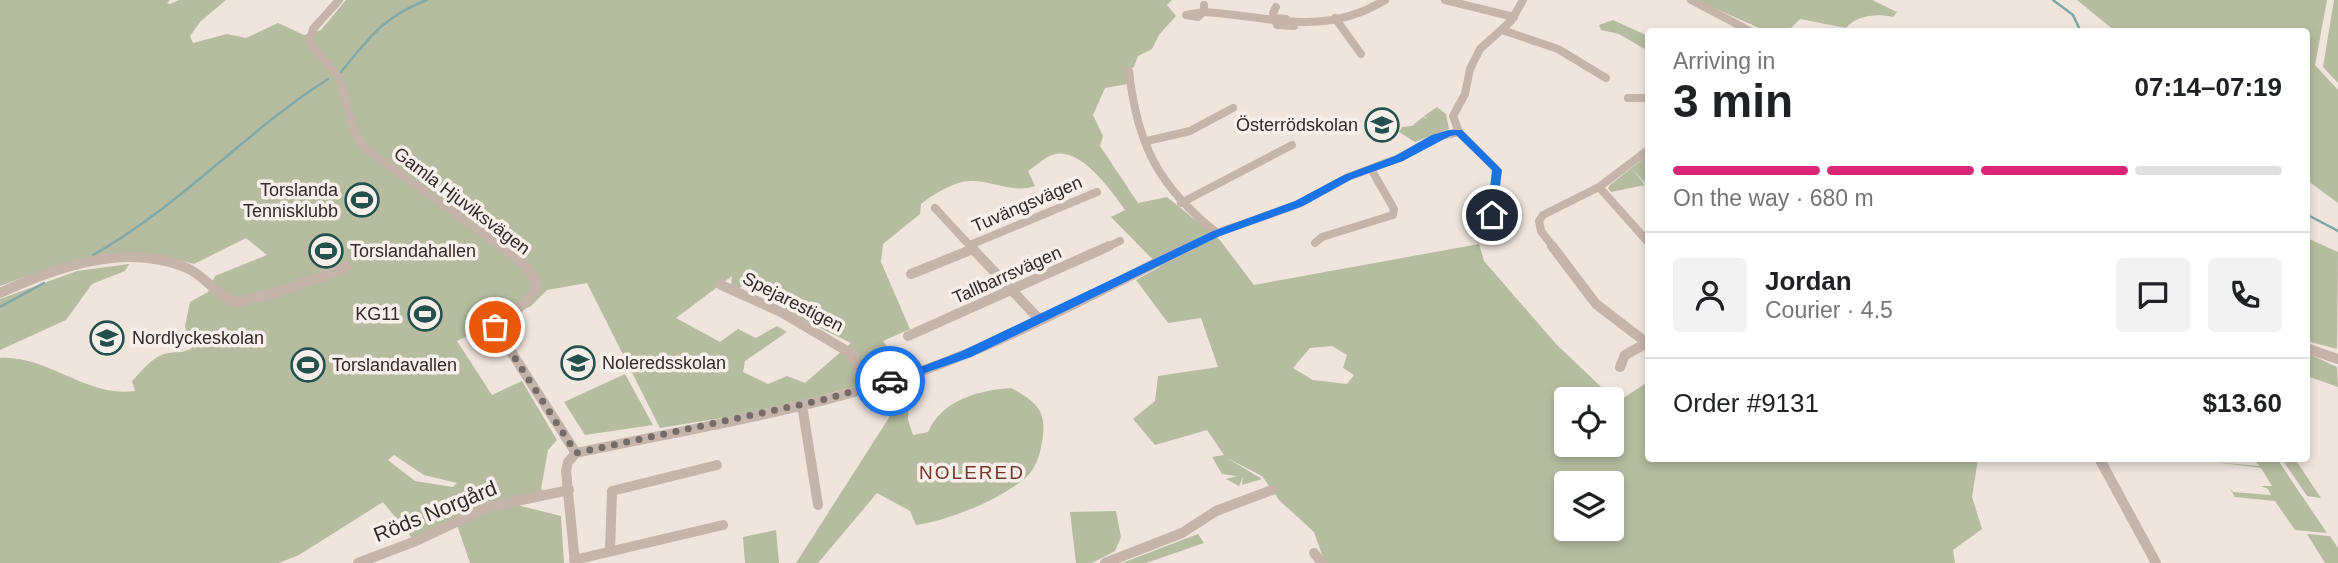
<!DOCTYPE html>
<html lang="en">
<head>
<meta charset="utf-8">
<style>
	body { margin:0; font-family:Helvetica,sans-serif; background:#f2f2f2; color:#202124; height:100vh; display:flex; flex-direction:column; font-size:26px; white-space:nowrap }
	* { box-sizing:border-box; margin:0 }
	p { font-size:23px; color:#757577 }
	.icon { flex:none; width:38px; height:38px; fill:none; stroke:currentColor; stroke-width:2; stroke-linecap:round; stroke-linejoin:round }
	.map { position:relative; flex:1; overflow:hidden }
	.side { position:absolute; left:1645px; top:28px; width:665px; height:434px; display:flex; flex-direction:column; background:#fff; border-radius:7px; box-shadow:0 4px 10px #0003 }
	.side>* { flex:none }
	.buttons { position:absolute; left:1554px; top:387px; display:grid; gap:14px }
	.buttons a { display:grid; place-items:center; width:70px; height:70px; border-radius:7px; background:#fff; box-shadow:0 4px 10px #0003; font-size:35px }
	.pin { position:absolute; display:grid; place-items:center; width:60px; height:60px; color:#fff; margin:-30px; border:4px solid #fff; border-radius:50%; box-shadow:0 2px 7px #0007 }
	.courier { position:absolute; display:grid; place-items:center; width:70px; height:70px; margin:-35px; border:5px solid #1a73e8; border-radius:50%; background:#fff; color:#222; box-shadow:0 2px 9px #0007 }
	.summary em { font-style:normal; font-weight:700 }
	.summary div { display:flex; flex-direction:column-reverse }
	.summary { display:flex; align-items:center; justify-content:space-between; height:119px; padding:0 28px }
	h1 { font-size:46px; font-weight:700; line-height:52px }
	.bar { display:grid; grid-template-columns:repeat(4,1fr); gap:10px 7px; align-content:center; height:84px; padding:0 28px }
	.bar i { height:9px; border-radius:5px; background:#e0e0e0 }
	.bar .selected { background:#db2777 }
	.bar p { grid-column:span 4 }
	.line { display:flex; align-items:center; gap:18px; padding:0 28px; border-top:2px solid #e0e0e0 }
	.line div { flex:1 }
	.round { display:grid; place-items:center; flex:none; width:74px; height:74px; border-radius:7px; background:#f2f2f2 }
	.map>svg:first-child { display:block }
	.green { fill:#b5bc9f; fill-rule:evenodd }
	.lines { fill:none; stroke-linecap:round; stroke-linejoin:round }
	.stream { stroke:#80a8a6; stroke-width:2.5 }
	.minor-far1 { stroke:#c5b4aa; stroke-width:8 }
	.minor { stroke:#c5b4aa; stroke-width:10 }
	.route { fill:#1a73e8 }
	.done { stroke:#756c68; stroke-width:7; stroke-dasharray:0 12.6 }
	.labels { text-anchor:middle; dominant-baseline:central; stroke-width:7; stroke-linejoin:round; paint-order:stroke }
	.poi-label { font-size:18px; fill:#342b29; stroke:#f7efe9; text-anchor:start }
	.street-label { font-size:18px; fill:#342b29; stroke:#f7efe9 }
	.neighbourhood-label { font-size:19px; letter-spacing:2px; fill:#78372c; stroke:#f7efe9 }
	.near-street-label { font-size:21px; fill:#342b29; stroke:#f7efe9 }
</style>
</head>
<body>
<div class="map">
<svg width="2338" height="563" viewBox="0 0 2338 563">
	<rect width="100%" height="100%" fill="#efe5dd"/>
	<path class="green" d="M0,0H170L167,3L170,4L179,0H226L201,21L190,36L193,43L227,34L246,38L278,23L304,35L321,30L346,0H1172L1167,5L1176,16L1159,35L1152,49L1138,56L1134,67L1128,69L1127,84L1105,88L1093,115L1103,136L1100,146L1138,203L1167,197L1219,239L1254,285L1479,244L1484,261L1556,344L1617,402L1648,382V458L1978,459L1972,497L1982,529L1953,550L1955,563H1325L1314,532L1280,501L1262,476L1227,458L1262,479L1242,485L1243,477L1239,486L1226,479L1237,476L1222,474L1212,457L1224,455L1207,430L1155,445L1133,419L1155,401L1158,376L1218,367L1201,318L1168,323L1136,280L1160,267L1111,217L1125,210C1111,191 1080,145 1052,155C1044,158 1036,166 1028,171L1035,186C1013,194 992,180 970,181C955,181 932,195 921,204L920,214L883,244L881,262L910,329L883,341L906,373L759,412L660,428L587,283L547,290L531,306L457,341L492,395L522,381L557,440L548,450L541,489L544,491L412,538L383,502L299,555L279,563H0V358C48,355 86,398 135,391L132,381C141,372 151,358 164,354C174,351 182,354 192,348L185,326L190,302L208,292L215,276L267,255L246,238L194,264L160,255L35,273L0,286ZM732,276L731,286L737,289L750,282L789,304L783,310L851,343L805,383L787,376L768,384L743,372L745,361L787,332L777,326L756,338L738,329L720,342L676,318ZM1332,346L1347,355L1343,368L1354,375L1347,384L1313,380L1293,368L1310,348ZM1566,399H1612V444H1566ZM394,455L424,475L457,483L453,487L415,481L388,460ZM1566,483H1612V528H1566Z
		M1696,0H1872L1897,12L1893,17C1878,13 1856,15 1846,28L1800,19L1788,31H1766Z
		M2077,0H2327L2315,65L2338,90V203L2307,180L2306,32L2115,31Z
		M2334,0H2338V83L2323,67Z
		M1613,20L1648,36V51L1619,34L1601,30L1599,25Z
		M1437,107L1446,114L1449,129L1415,142L1399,132L1402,127L1412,126L1423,117L1428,119L1424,116Z
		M1648,155V170L1645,171L1648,186L1633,170L1645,185L1611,192L1608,188L1610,185Z
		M2307,238L2338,252L2337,349L2307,341Z
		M129,264L125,271L92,284L66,320L0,350V299L77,271Z
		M2307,353L2337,367L2338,387L2307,376Z
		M625,374L653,425L585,435L564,402Z
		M1011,388C1044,405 1048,417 1040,452C1037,462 1033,472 1024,479C999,500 947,521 916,525L910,511L877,493L818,563H796L901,399L909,401L908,420L913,435L928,432C942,400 979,390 1011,388Z
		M2254,459H2277L2327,533L2295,530L2275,501L2235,497L2229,487L2233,492L2271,495L2268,489L2261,486H2272L2261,468L2214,462L2259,466Z
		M2282,459H2295L2321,498L2307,496Z
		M517,505L561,516L564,563H470L457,525L496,509Z
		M1116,511L1121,537L1115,551L1092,563H1076L1070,512Z
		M776,530L779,563H745L743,537Z
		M1198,534L1204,543L1146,563H1122Z
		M2307,534L2330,536L2338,548V563H2325Z"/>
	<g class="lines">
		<path class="stream" d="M2053,0L2073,15L2081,32
			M341,72C369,38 384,16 427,0
			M2306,214L2338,231
			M93,255C179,207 245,132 328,79
			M0,307L44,283"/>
		<path class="minor-far1" d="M339,0L313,29L309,42L339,77L354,132L367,150L503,248
			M1445,0L1514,17
			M1691,0L1752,32
			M1276,7L1273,13L1277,25L1294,26L1286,19L1276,18
			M1203,12L1198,17L1186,15Z
			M1204,12C1271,16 1323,38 1385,0
			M1204,12V5
			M1335,18L1361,54
			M1502,30L1558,49L1606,78
			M1129,71C1137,145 1159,187 1217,233
			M1628,98H1648
			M1147,141L1190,131L1233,108
			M1599,187L1648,242
			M1181,203L1292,145
			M935,208L972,248
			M1488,231L1497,170L1459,132L1453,116L1465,94L1470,69L1480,49L1511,21L1523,0
			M1315,243L1322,237L1393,215L1394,209L1371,169
			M970,245L1097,192
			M1105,248L1120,241
			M1187,248L1217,233L1299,204L1348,177L1399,158L1436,137L1459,132
			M1554,248L1541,231L1539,221L1543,215L1599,187L1648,150"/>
		<path class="minor" d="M500,246C555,285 541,293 494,325L576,453
			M970,246L1039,319
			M1552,246L1596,304L1647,343L1625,355L1620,367
			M911,274L973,249
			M721,285L781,312L852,354L866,388
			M0,293C56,267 126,242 187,268C205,276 216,295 235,302L272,294L347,267
			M908,336L1109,246
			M2306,348L2338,359
			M802,405L818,505
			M2099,458L2156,563
			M610,551L612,491L717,465
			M1314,553L1322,563
			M574,560L723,525
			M358,563L416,541L488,507L569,490
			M575,563L566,471L568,462L576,453C684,430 796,412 901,378C1002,345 1096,292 1190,246
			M1105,563L1182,533L1216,511L1272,490"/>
	</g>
	<path class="route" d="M1449,130H1462L1502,170L1496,217L1487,215L1492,170L1456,135L1450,136L1403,161L1352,179L1303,206L1220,236L971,357L890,385L884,381L962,351L1213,231L1295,201L1344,175L1395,156L1432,135Z"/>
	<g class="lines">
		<path class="done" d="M495,327L576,453L822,400L890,381"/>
	</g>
	<defs>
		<symbol id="school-ring" viewBox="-11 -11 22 22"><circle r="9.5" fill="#f7efe9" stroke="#24504e" stroke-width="1.5"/><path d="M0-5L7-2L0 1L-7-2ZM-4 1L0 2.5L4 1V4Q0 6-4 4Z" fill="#24504e"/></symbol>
		<symbol id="stadium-ring" viewBox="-11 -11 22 22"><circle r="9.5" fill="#f7efe9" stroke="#24504e" stroke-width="1.5"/><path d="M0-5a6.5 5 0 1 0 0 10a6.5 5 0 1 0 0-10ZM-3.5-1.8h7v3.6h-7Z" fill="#24504e"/></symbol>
	</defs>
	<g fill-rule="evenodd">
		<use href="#school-ring" x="1363" y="106" width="38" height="38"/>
		<use href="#stadium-ring" x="343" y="181" width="38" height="38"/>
		<use href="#stadium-ring" x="307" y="232" width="38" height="38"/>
		<use href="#stadium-ring" x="406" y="295" width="38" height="38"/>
		<use href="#school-ring" x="88" y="319" width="38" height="38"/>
		<use href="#school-ring" x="559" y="344" width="38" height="38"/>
		<use href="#stadium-ring" x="289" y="346" width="38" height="38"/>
	</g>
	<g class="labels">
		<g class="poi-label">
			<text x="1358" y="125" text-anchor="end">Österrödskolan</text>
			<text x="338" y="190" text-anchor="end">Torslanda<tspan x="338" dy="21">Tennisklubb</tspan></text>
			<text x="350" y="251">Torslandahallen</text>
			<text x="400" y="314" text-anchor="end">KG11</text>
			<text x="132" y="338">Nordlyckeskolan</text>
			<text x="602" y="363">Noleredsskolan</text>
			<text x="332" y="365">Torslandavallen</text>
		</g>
		<g class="street-label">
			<text transform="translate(462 201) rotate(37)">Gamla Hjuviksvägen</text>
			<text transform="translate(1027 204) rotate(-23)">Tuvängsvägen</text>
			<text transform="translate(1007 275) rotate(-24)">Tallbarrsvägen</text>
			<text transform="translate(793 302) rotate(27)">Spejarestigen</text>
		</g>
		<g class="neighbourhood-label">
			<text x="972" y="472">NOLERED</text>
		</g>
		<g class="near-street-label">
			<text transform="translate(435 511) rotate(-22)">Röds Norgård</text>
		</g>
	</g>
</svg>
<div class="buttons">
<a><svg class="icon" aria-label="locate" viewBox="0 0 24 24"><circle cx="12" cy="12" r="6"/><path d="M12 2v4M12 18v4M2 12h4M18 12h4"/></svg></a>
<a><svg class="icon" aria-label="layers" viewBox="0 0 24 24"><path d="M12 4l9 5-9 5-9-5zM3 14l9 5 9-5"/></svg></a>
</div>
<div class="pin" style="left:495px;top:327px;background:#ea580c"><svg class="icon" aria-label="bag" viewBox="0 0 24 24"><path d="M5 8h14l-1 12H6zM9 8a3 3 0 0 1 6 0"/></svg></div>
<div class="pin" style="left:1492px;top:215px;background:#1f2937"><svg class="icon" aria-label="home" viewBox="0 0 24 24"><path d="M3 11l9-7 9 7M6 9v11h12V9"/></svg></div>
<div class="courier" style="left:890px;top:381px"><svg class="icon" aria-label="car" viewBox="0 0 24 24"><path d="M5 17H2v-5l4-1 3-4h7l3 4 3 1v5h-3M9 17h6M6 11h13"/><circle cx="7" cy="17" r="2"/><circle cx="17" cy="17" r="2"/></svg></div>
<section class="side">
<div class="summary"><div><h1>3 min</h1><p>Arriving in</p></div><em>07:14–07:19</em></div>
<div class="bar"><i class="selected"></i><i class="selected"></i><i class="selected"></i><i></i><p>On the way · 680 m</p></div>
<div class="line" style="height:126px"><a class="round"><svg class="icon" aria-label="person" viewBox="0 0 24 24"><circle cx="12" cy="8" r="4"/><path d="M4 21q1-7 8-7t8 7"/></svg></a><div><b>Jordan</b><p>Courier · 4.5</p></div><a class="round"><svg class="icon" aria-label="chat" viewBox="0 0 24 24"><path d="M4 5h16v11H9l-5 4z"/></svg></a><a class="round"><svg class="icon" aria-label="phone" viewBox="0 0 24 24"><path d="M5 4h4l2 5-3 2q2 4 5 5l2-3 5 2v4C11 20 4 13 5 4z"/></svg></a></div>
<div class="line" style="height:91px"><div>Order #9131</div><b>$13.60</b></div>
</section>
</div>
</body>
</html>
